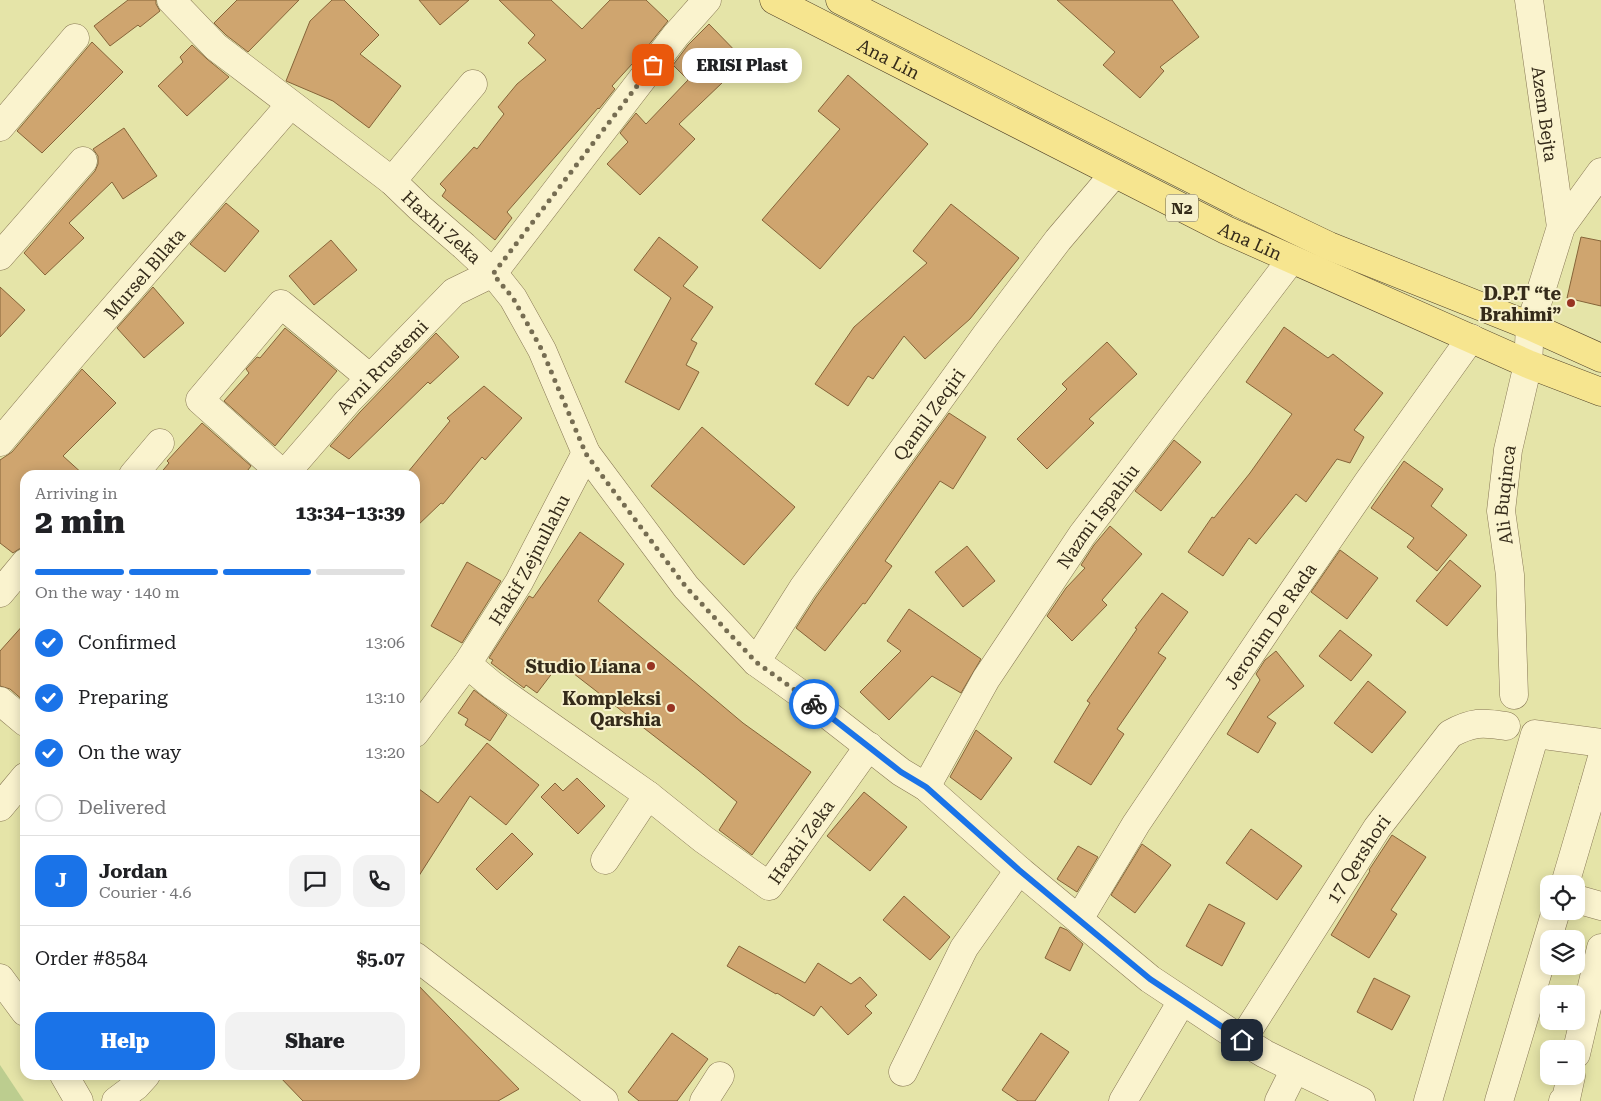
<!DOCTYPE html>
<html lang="en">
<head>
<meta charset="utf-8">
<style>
	body { margin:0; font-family:"Roboto Serif",serif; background:#f2f2f2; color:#202124; height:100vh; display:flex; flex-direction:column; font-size:19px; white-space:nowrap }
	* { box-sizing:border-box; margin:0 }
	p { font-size:16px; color:#757577 }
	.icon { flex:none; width:28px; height:28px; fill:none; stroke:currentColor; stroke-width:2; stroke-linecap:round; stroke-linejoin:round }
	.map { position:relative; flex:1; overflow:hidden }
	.panel { position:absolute; left:20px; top:470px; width:400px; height:610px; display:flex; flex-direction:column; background:#fff; border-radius:15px; box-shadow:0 2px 12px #0003 }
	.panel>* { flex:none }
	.fabs { position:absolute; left:1540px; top:875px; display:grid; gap:10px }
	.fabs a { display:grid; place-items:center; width:45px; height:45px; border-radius:10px; background:#fff; box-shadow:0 2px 12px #0003; font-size:25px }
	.pin { position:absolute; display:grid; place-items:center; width:42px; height:42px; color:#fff; margin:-21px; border-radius:10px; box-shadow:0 2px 8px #0006 }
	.courier { position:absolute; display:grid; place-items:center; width:50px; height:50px; margin:-25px; border:4px solid #1a73e8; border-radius:50%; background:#fff; color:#222; box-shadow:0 1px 6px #0007 }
	.bubble { position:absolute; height:35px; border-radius:15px; background:#fff; box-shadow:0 2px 12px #0003; font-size:16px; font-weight:800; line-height:35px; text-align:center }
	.headline em { font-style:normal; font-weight:800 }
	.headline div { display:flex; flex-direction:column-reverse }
	.headline { display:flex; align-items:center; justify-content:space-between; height:85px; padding:0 15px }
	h1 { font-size:32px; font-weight:800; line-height:38px }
	.bar { display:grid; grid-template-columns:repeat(4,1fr); gap:8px 5px; align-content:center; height:60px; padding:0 15px }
	.bar i { height:6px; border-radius:4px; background:#e0e0e0 }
	.bar .current { background:#1a73e8 }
	.bar p { grid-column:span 4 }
	.line { display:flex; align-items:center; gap:12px; padding:0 15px; border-top:1px solid #e0e0e0 }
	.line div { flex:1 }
	.round { display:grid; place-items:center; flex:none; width:52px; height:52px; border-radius:15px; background:#f2f2f2 }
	ol { padding:0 15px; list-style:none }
	li { display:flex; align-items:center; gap:15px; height:55px }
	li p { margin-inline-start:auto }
	li .icon { padding:5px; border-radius:50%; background:#1a73e8; color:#fff; stroke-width:4 }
	li:last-child { color:#757577 }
	li i { width:28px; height:28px; border:2px solid #e0e0e0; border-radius:50% }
	.action { display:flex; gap:10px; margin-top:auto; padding:10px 15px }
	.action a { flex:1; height:58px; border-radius:15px; background:#1a73e8; color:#fff; font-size:20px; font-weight:800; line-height:58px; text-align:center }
	.action a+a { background:#f2f2f2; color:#202124 }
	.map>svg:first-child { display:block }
	.farmland { fill:#e5e4a8; fill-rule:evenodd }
	.green { fill:#bccd8f }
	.building { fill:#cfa56f; stroke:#866439 }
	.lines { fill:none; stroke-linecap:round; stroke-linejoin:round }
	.minor-casing { stroke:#877754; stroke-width:29 }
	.major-casing { stroke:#534329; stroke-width:29 }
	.minor { stroke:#faf3ce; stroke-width:28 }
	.major { stroke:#f6e58f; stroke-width:28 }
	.done { stroke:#766d52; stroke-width:5; stroke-dasharray:0 9 }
	.route { stroke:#1a73e8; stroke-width:6 }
	.poi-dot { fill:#983322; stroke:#f6f0cb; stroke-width:2 }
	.labels { text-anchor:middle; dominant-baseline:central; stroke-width:4; stroke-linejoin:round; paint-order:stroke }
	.shield { fill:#f6f0cb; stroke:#6f664f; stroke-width:1 }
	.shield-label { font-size:16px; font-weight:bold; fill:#352b1a }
	.street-label { font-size:18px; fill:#352b1a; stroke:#f6f0cb }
	.poi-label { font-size:18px; font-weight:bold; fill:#352b1a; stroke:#f6f0cb; text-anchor:end }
</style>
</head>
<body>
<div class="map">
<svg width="1601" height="1101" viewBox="0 0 1601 1101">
	<rect width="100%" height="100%" fill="#efe7bb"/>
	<path class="farmland" d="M0,0H1601V1101H0ZM25,475H415V1075H25ZM1549,884H1576V911H1549ZM1549,939H1576V966H1549ZM1549,994H1576V1021H1549ZM1549,1049H1576V1076H1549Z"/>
	<path class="green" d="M0,1065L24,1101H0Z"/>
	<path class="building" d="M128,0H156V4L160,11L140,27L138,25L110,46L94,26Z
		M237,0H299L248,52L226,35L214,23Z
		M332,0H344L379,35L360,54L401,86L369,128L333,101L286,81L310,21Z
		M419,0H469L440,25Z
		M499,0H551L582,29L610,0H646L668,21L643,52L612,86L615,89L599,109L598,108L507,212L512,218L495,240L442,196L446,190L440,184L474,147L477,149L504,114L498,107L517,84L546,60L528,43L535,35Z
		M1057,0H1172L1199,37L1160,67L1164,71L1140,98L1103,65L1115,52Z
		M709,24L745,61L679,124L695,139L640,195L607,164L628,142L620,133L636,113L646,124L688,80L673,65L688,45Z
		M92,42L123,72L42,153L17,131Z
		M192,45L207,59L229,77L187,116L158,86L183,62L180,57Z
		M848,75L928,144L820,269L762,220L840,129L818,111Z
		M124,128L157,176L123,199L112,182L69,223L84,238L45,275L24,253L95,171L98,164V156L93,149Z
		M226,203L259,231L225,272L190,244Z
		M951,204L1019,258L970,319L925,359L904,336L873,379L868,376L848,406L815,384L854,327L927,263L913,251Z
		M659,237L698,267L683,286L713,307L691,340L697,343L686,365L699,372L679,410L625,382L671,298L634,270Z
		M1581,237L1601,241V306L1567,298Z
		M331,240L357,270L314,305L289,276Z
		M0,287L25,310L0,337Z
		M153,287L184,323L144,358L117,328Z
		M1284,327L1328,358L1333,354L1383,393L1354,430L1364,437L1350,463L1337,459L1306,502L1296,494L1256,544L1249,538L1223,576L1188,552L1212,517L1214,518L1250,473L1292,414L1246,382Z
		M285,328L337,371L275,446L224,401L249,373L246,369L257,357L260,358Z
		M436,333L459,357L430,384L428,382L349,459L330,446L360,412Z
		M1107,342L1137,374L1089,419L1094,423L1047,469L1017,439L1067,389L1062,384Z
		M82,369L116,403L63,456L84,475H25V548L19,549L13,553L0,543V460L12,452Z
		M484,386L522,418L485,460L482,457L443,504L441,503L415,528V475H410L408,472L450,421L447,418Z
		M949,413L986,437L953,489L940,481L885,561L892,566L865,604L863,603L825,651L796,628L816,597Z
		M202,423L251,466L244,475H159L169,463L167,461Z
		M702,427L795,507L744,565L651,486Z
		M1174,440L1201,462L1161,511L1135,491Z
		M1404,461L1443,489L1431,506L1467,535L1437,571L1407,547L1414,538L1371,508Z
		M1110,526L1142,554L1102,600L1107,605L1072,641L1047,616L1066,588L1085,568L1081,565L1094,545Z
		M580,532L624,564L598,601L743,723L811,772L752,855L719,830L737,802L698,770L560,663L537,693L526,685L524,688L491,663L493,660L489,658L529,596L533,598Z
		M967,546L995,581L963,607L935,572Z
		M1340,550L1378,578L1347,619L1311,592Z
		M1450,560L1481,586L1447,626L1416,601Z
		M467,562L501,581L462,643L431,626Z
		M1162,593L1188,612L1158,653L1166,658L1117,729L1124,734L1091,785L1054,762L1090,703L1087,701L1137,629L1135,628Z
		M909,609L981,659L961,693L932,676L889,720L860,692L901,651L887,641Z
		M25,623V702L10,689L0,686V651Z
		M1340,630L1372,655L1351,681L1319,656Z
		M1276,651L1304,686L1267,717L1276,723L1258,753L1227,734L1260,680L1256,674L1265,660Z
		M1368,681L1406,712L1372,753L1334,723Z
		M474,690L507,715L490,741L465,725L468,719L458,713Z
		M976,730L1012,758L981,800L950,777Z
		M487,743L539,785L506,825L470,796L415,882V786L438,803Z
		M577,778L605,806L578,834L541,797L555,783L563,791Z
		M864,792L907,827L870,871L827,836Z
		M1251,829L1302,866L1277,900L1226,863Z
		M512,833L533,854L497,890L476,869Z
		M1392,835L1426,857L1391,910L1397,914L1369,958L1331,935L1370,871L1369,870Z
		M1142,844L1171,865L1135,913L1111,895Z
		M1078,846L1098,857L1077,892L1057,879Z
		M904,896L950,937L930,960L883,920Z
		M1209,904L1245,923L1222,966L1186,946Z
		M1060,927L1067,930L1083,944L1070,971L1045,958Z
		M739,946L805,983L818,963L851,984L860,977L877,995L865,1006L872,1013L848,1035L821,1006L814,1016L777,993L776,994L727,966Z
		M1374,978L1410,996L1392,1030L1357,1012Z
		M415,982L519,1089L498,1101H303L278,1075H415Z
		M672,1033L708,1059L677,1101H639L628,1092Z
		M1041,1033L1069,1052L1035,1101H1018L1002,1090Z"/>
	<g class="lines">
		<defs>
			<g id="minor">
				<path id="s1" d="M171,0L216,47L392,181L420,208L464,246L493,273L513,298L542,350L586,453L686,587L756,662L805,697L901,772L926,787L1019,870L1150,979L1242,1040L1265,1054L1361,1101"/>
				<path id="s2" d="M1529,0L1561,227"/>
				<path d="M0,127L75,38"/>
				<path d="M392,181L473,84"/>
				<path d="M0,256L83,161"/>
				<path id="s3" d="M0,442L75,353L290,105"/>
				<path d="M133,475L160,443"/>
				<path id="s4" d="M284,475L348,401L454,292L493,273L676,35L707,0"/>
				<path d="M284,475L200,400L281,304L370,378"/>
				<path d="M0,593L25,563"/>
				<path id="s5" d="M756,662L803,588L986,335L1058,240L1114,174"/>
				<path d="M467,664L492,685L648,795L605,860"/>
				<path id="s6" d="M1514,695L1510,575L1501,511L1508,450L1528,364L1530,326L1561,227L1601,172"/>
				<path d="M0,701L25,722"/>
				<path id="s7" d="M415,733L467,664L519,582L586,453"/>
				<path id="s8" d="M926,787L986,679L1082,535L1291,260"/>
				<path d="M1593,789L1601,761"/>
				<path id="s9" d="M648,795L703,839L769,886L869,746"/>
				<path d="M0,807L25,777"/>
				<path d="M1565,884L1593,789L1601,791"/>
				<path d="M1576,899L1601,906"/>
				<path id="s10" d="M1079,919L1136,824L1272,622L1368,482L1471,338"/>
				<path d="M415,956L604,1101"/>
				<path d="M0,978L25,1012"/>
				<path id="s11" d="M1242,1040L1377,828L1450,734C1472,722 1482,722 1506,726"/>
				<path d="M1576,1054L1601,948"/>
				<path d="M903,1072L964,948L1019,870"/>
				<path d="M64,1075L79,1101"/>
				<path d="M116,1101L136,1086L146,1075"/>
				<path d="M704,1101L720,1076"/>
				<path d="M1123,1101L1182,1001"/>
				<path d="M1279,1101L1295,1069"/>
				<path d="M1428,1101L1535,734L1601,743"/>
				<path d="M1499,1101L1556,911"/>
				<path d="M1563,1101L1566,1099L1571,1076"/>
			</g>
			<g id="major">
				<path id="s12" d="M774,0L1226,230L1528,364L1601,392"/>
				<path d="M840,0L1239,203L1329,246L1530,326L1601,358"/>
			</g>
		</defs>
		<use href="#minor" class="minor-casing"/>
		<use href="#major" class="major-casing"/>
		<use href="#minor" class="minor"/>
		<use href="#major" class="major"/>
	</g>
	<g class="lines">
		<path class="done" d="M653,65L493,274L513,298L542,350L586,454L603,477L686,587L756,662L814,704"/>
		<path class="route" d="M814,704L901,772L926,787L1019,870L1150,979L1242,1040"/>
	</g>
	<g class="poi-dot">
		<circle cx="1571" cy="303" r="5"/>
		<circle cx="651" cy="666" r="5"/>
		<circle cx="671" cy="708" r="5"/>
	</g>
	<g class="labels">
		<rect class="shield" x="1166" y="194.5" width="32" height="27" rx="4"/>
		<g class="shield-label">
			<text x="1182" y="208">N2</text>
		</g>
		<g class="street-label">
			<text stroke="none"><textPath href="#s12" startOffset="129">Ana Lin</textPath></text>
			<text stroke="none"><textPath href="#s2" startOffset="115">Azem Bejta</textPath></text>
			<text stroke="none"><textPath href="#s1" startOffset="354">Haxhi Zeka</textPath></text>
			<text stroke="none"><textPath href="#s12" startOffset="534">Ana Lin</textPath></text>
			<text stroke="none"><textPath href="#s3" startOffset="222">Mursel Bllata</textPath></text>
			<text stroke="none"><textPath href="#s4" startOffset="146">Avni Rrustemi</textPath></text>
			<text stroke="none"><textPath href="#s5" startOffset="302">Qamil Zeqiri</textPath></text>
			<text stroke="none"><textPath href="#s6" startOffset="201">Ali Buqinca</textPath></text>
			<text stroke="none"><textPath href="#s8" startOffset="321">Nazmi Ispahiu</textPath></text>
			<text stroke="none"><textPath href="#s7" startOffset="208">Hakif Zejnullahu</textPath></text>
			<text stroke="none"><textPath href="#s10" startOffset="350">Jeronim De Rada</textPath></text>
			<text stroke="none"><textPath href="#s9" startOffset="206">Haxhi Zeka</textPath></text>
			<text stroke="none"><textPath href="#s11" startOffset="215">17 Qershori</textPath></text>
		</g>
		<g class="poi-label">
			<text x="1561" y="293">D.P.T “te<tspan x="1561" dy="21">Brahimi”</tspan></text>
			<text x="641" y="666">Studio Liana</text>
			<text x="661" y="698">Kompleksi<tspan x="661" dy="21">Qarshia</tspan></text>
		</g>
	</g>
</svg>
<div class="fabs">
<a><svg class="icon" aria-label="locate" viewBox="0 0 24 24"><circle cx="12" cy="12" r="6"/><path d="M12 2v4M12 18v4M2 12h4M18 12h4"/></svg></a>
<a><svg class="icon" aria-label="layers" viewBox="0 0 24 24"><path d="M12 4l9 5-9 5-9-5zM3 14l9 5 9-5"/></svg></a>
<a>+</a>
<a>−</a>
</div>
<div class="pin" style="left:653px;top:65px;background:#ea580c"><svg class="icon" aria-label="bag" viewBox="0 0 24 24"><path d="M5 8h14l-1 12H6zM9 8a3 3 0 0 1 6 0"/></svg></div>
<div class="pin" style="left:1242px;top:1040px;background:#1f2937"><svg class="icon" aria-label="home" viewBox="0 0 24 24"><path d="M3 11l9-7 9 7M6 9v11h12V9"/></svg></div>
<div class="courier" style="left:814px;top:704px"><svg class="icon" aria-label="bike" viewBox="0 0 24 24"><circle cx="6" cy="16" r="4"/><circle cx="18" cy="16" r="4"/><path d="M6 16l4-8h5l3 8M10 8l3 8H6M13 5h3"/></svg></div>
<div class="bubble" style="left:682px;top:48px;width:120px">ERISI Plast</div>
<section class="panel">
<div class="headline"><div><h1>2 min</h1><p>Arriving in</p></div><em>13:34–13:39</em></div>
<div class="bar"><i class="current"></i><i class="current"></i><i class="current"></i><i></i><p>On the way · 140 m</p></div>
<ol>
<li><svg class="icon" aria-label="check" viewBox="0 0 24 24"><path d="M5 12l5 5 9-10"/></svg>Confirmed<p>13:06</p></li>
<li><svg class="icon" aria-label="check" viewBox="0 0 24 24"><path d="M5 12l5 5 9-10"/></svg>Preparing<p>13:10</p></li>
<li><svg class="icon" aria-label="check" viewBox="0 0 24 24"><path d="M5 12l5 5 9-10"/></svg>On the way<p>13:20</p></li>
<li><i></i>Delivered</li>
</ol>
<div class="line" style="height:90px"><b class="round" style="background:#1a73e8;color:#fff">J</b><div><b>Jordan</b><p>Courier · 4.6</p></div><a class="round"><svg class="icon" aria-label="chat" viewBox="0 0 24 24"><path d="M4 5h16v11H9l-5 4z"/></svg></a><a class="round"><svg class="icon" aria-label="phone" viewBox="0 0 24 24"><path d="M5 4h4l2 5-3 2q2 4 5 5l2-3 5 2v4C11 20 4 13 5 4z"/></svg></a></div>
<div class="line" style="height:65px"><div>Order #8584</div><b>$5.07</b></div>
<div class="action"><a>Help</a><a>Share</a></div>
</section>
</div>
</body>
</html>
